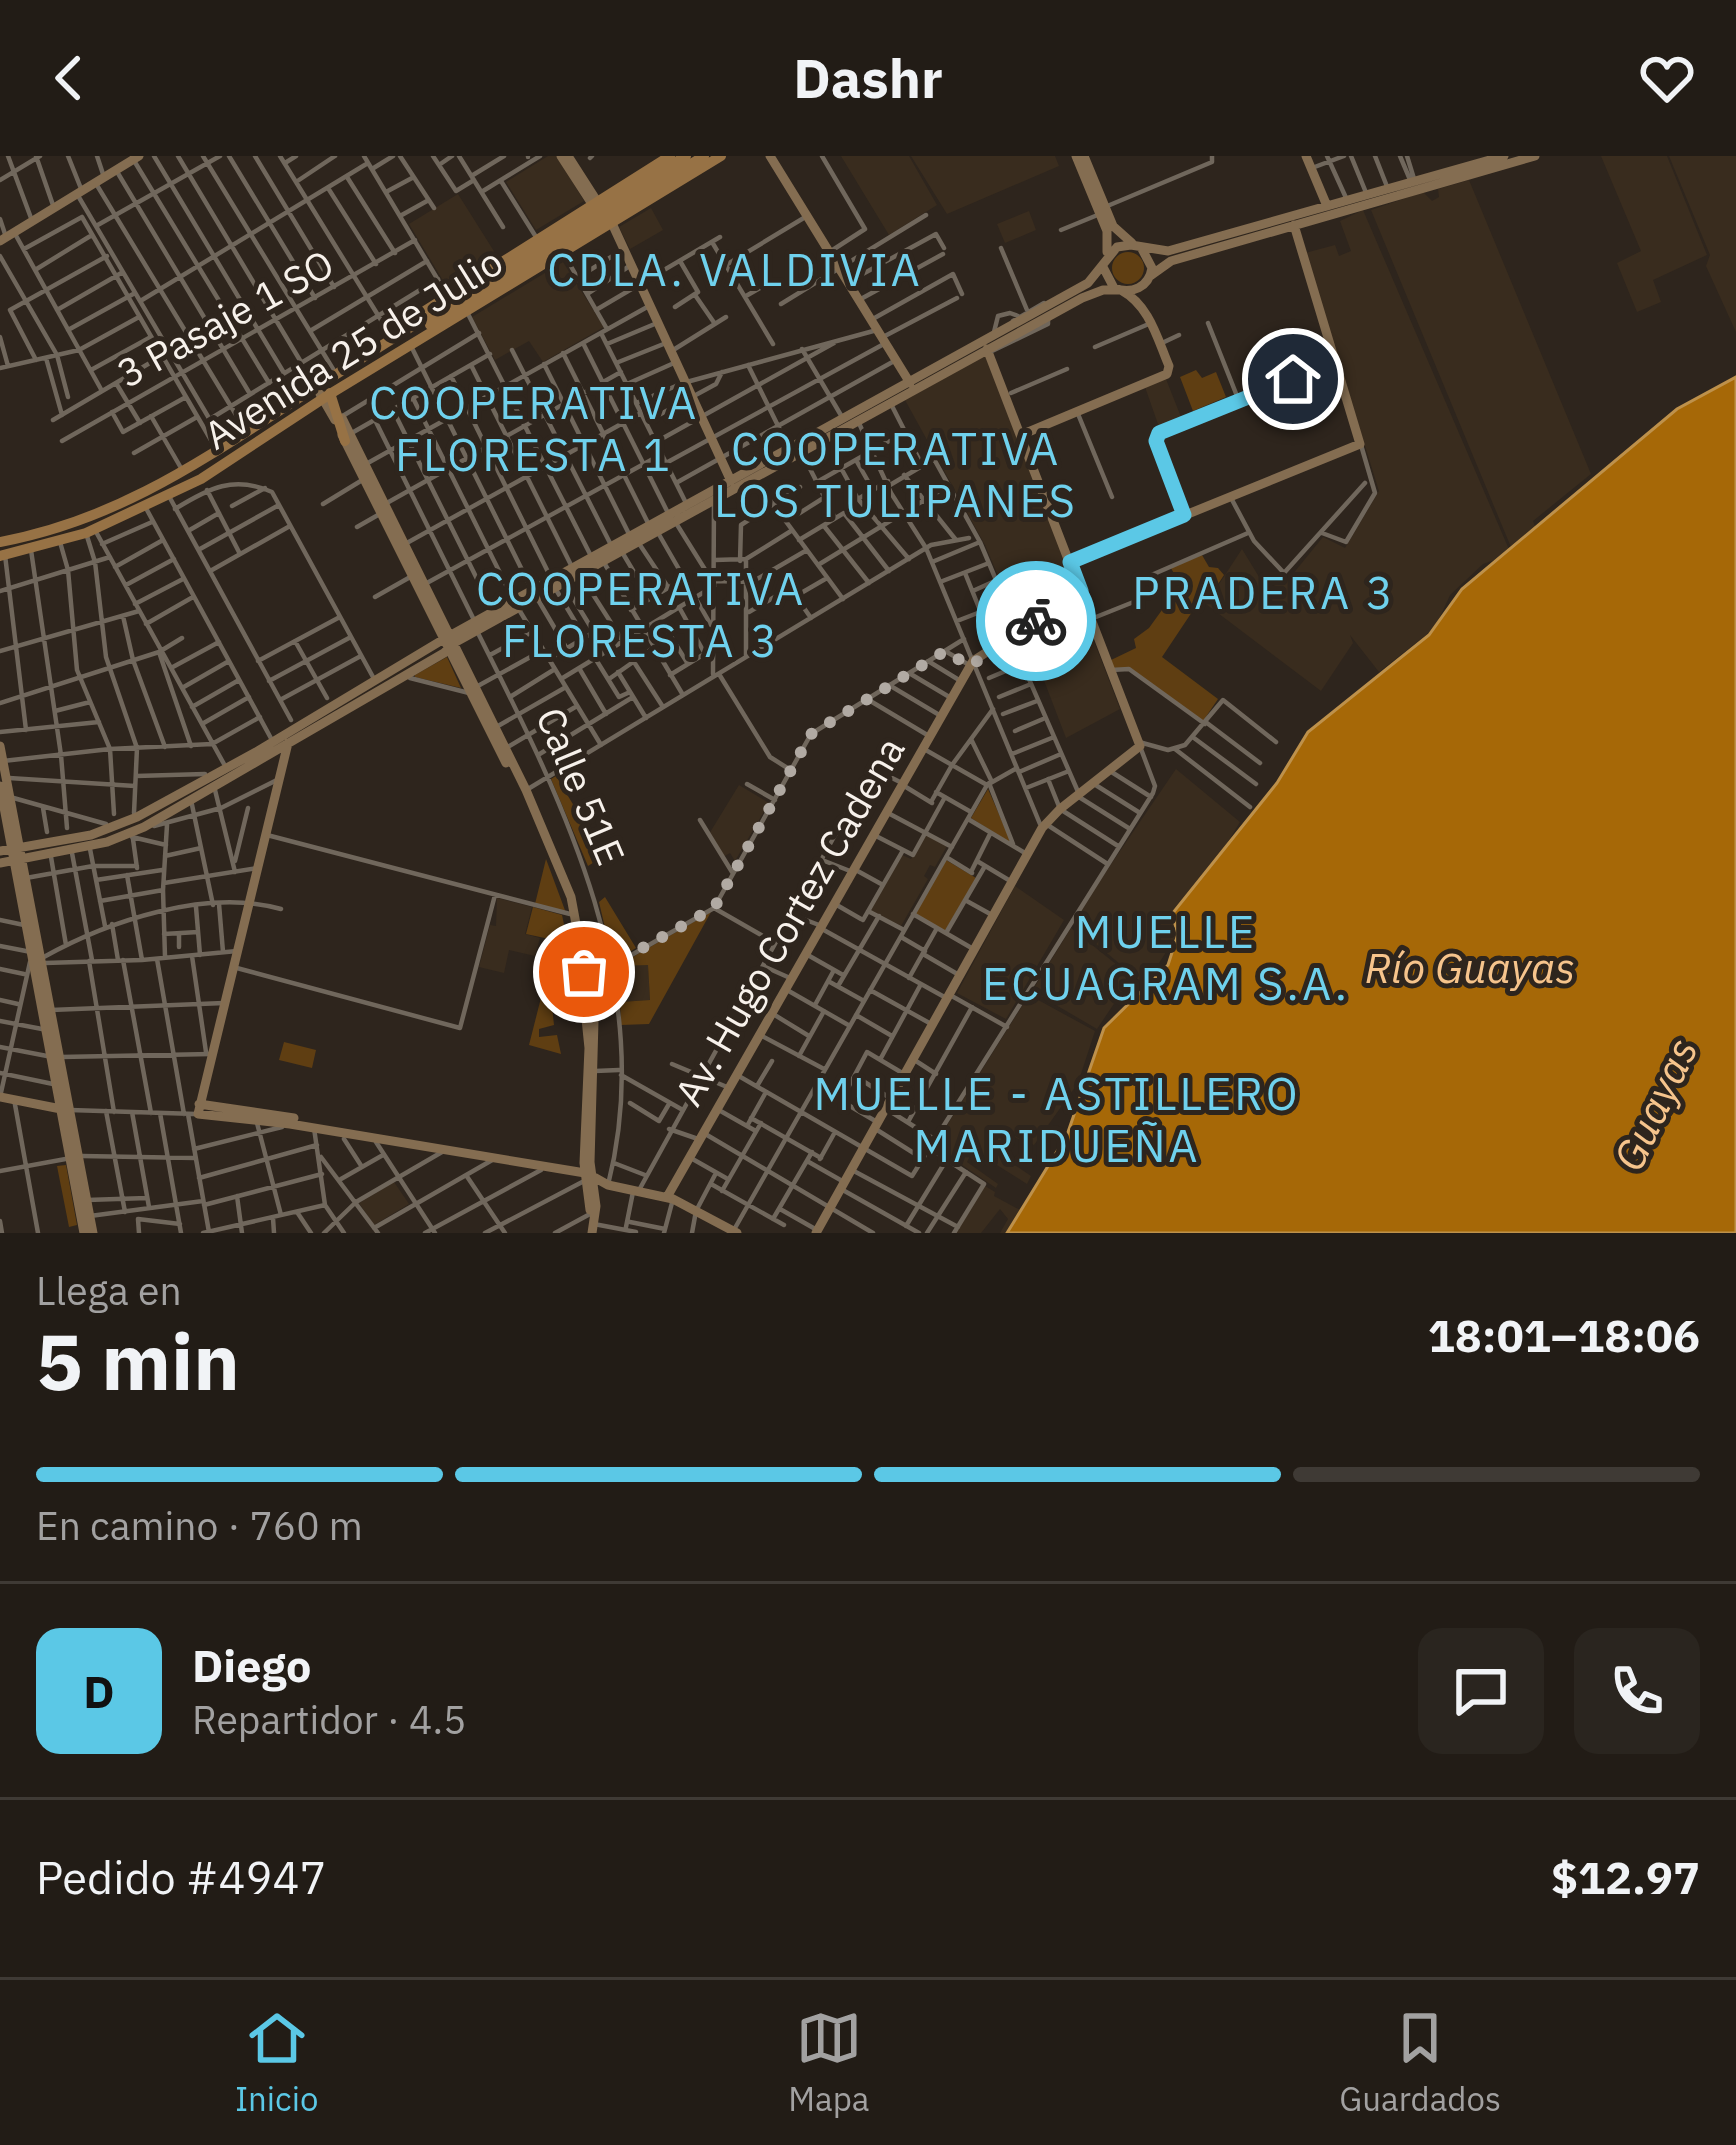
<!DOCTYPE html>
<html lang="es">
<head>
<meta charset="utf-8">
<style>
	body { margin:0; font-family:"IBM Plex Sans",sans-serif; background:#2a251f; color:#f1f3f6; height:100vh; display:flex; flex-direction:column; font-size:45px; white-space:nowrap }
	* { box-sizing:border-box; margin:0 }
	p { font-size:39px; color:#a2a1a1 }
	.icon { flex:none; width:66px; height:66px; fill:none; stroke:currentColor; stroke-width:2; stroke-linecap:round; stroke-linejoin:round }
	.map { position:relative; height:1077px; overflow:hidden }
	.sheet { display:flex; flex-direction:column; background:#221c16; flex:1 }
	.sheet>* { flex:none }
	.pin { position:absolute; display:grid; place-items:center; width:102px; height:102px; color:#fff; margin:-51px; border:6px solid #fff; border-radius:50%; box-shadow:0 3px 12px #0007 }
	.courier { position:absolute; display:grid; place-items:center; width:120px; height:120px; margin:-60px; border:9px solid #5bc8e6; border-radius:50%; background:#fff; color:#222; box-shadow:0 3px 15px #0007 }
	.head em { font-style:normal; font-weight:800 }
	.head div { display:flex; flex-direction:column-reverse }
	.head { display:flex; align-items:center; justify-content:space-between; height:204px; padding:0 36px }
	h1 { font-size:78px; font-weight:800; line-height:90px }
	.bar { display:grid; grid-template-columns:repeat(4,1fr); gap:18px 12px; align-content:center; height:144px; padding:0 36px }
	.bar i { height:15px; border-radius:9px; background:#3f3a35 }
	.bar .selected { background:#5bc8e6 }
	.bar p { grid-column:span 4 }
	.line { display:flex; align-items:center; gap:30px; padding:0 36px; border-top:3px solid #3f3a35 }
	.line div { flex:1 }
	.round { display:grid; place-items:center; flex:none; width:126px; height:126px; border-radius:24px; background:#2a251f }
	header { display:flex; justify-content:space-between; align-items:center; height:156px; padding:0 36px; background:#221c16; font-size:54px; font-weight:800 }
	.tabs { display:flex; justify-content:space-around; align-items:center; height:168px; border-top:3px solid #3f3a35; background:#221c16; font-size:33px; color:#a2a1a1 }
	.tabs a { display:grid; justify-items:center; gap:6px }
	.tabs .selected { color:#5bc8e6 }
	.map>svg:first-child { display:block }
	.built { fill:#392c1e }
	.green { fill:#5f3e12 }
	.water { fill:#a66807; stroke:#be914b; stroke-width:3 }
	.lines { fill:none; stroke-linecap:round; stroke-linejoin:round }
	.street { stroke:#70675c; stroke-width:4.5 }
	.secondary { stroke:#846d51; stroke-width:9 }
	.primary { stroke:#977245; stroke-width:10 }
	.done { stroke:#b1aaa3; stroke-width:12; stroke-dasharray:0 21.6 }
	.route { stroke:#5bc8e6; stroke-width:15 }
	.labels { text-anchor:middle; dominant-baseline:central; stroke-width:10; stroke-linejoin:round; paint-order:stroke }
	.street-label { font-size:39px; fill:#f7f1eb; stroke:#2e251d }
	.water-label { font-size:42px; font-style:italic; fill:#f6c48c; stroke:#2e251d }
	.quarter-label { font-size:45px; letter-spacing:3px; fill:#6fd1ed; stroke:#2e251d }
</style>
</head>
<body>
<header><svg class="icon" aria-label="back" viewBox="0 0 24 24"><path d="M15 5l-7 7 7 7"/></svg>Dashr<svg class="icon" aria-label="heart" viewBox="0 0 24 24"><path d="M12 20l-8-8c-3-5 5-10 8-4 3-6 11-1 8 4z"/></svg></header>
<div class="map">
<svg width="1736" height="1077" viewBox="0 0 1736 1077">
	<rect width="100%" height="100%" fill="#2e251d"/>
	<path class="built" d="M548,0H557L584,45L536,74L506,26Z
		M841,0H909L937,49L889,79Z
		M911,0H1055L1059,10L947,58Z
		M1601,0H1667L1707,99L1653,124L1661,146L1637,156L1617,107L1641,95Z
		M1669,0H1736V176L1706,110L1710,99Z
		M1469,24L1591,318L1533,365L1536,373L1513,396L1371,54L1423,36L1432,45L1439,41L1438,33Z
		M458,38L497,100L448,133L409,68Z
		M651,52L663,74L630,93L619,71Z
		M1363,54L1511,398L1483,408L1450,439L1435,472L1379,516L1350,479L1353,487L1321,535L1206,448L1242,393L1267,434L1292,419L1323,381L1345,392L1379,335L1305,97L1335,89L1339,100L1351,95L1340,65Z
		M1029,55L1036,74L1005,87L997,68Z
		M563,106L604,171L543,206L529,185L495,204L472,161Z
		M987,198L1077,434L1019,469L985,389L905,244Z
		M1166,223L1181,261L1159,271L1145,231Z
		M1079,446L1120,553L1066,582L1027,480Z
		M1176,613L1240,666L1214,709L1172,757L1184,768L1145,829L1071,767Z
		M739,629L769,647L735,705L730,697L723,701L709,678Z
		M926,678L947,690L935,711L930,709L924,720L928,723L901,770L870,755L902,699L911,703Z
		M1015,730L1064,764L1006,863L957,837Z
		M497,742L532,751L525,778L540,782L535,800L509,794L504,817L479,811L490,769L496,770Z
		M1071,772L1132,821L1097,873L1032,835Z
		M648,808L650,844L620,846L616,811Z
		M1029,839L1095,875L1078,927L1034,989L1009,979L997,997L1031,1020L1027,1028L973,994L967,1006L998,1028L996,1032L934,990Z
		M394,1026L409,1048L374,1069L359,1047Z
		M985,1030L995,1036L994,1040L1020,1054L1006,1077H1000L1008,1063L1000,1053L981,1077H955Z"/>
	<path class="green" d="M1112 112a16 16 0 1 1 32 0a16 16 0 1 1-32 0Z
		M1196,214L1202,222L1216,216L1226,241L1193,255L1180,221Z
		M1202,399L1209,411L1218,412L1224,419L1205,448L1200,444L1162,501L1218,543L1203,565L1129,512L1114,513L1111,504L1136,492L1134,483L1149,472L1180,429L1171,412Z
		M447,501L461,532L415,521V519Z
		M556,620L604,700L588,710L551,623Z
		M988,633L1012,688L971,662Z
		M546,703L566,757L535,748Z
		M946,704L976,722L945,775L915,758Z
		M605,741L636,792L613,806L599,746Z
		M533,751L562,759L568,787L526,778Z
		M711,756L649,868L621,869L620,846L650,844L648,809L617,810Z
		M544,830L559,834L561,848L552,850L554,869L539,873V881L557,879L561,898L529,889Z
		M284,886L316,894L312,912L279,904Z
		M66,1009L77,1069L69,1071L57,1010Z"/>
	<path class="water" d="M1736,221V1077H1007L1067,979L1104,872L1168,809L1178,778L1172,758L1277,627L1308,576L1429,479L1462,433L1677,253Z"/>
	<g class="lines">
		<path class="street" d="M8,0L31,62
			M36,0L54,52
			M68,0L82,35
			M97,0L104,21
			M154,0L284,217
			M178,0L301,206
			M203,0L333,213
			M229,0L315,142
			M255,0L334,131
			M280,0L389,177
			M364,0L447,139
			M400,0L434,52
			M433,0L456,35L474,24
			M459,0L503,71
			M528,0V1
			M822,0L865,73L831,95
			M1327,0L1347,44
			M1351,0L1367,39
			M1375,0L1388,33
			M1400,0L1411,26
			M1407,0L1415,26
			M590,2L592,0
			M133,3L269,227
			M285,7L296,0
			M439,9L452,0
			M1312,12L1344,0
			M372,13L393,0
			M116,14L250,238
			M473,19L504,0
			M347,21L395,97
			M0,24L40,0
			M501,25L536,81
			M95,26L244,272
			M296,26L335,0
			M328,32L376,108
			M483,35L540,0
			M386,36L412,22
			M77,38L223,286
			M1105,51L1212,6V0
			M400,60L427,45
			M82,61L215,291
			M0,63L6,81
			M96,70L220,0
			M1061,74L1100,58
			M14,76L102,235
			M712,86L773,188
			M1001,92L1027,154
			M24,93L82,61
			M0,100L57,199L68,241
			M565,100L607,173
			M726,109L807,60
			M35,114L92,79
			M577,122L624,93
			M848,126L936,78L944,92
			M587,138L631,109
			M695,139L715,168
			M746,140L767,128
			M142,144L368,7
			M859,144L943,98
			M781,148L926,59
			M675,151L698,136L680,105
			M57,154L123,116
			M596,154L720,81
			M467,156L592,402
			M871,164L953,118L962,138
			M1013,165L1044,147
			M1208,167L1239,245
			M68,174L135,137
			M310,175L427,105
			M601,177L687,349
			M993,180L998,160L1010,157L1018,160
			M0,181L8,210
			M883,181L957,142
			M583,187L669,359
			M1162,187L1179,179
			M607,188L657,167
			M411,190L531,432
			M1095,191L1151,167
			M802,193L842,261
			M512,194L610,387
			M992,195L1048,168V164
			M670,196L726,161
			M563,197L649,369
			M46,202L62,259
			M36,204L10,154L107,100
			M616,207L666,187
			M544,208L630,380
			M471,209L573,413
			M748,209L788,290
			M0,212L79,194L139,161
			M91,214L149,182
			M451,220L552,424
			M116,227L140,267
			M627,228L674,207
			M1011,237L1067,213
			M1253,239L1259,245L1271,240V232
			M413,242L514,445
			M636,247L683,227L877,174
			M892,250L922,309
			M393,254L492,453
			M112,256L123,276L186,241
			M1078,258L1112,341
			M151,260L181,312
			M341,261L479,177
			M210,263L438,123
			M53,264L160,201
			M375,264L475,466
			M858,265L891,337L926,392L1040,668
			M646,266L716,228L722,216
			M350,278L490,198
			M62,285L415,84
			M656,286L834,187
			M801,295L834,360
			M134,297L197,261
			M856,304L873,334
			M666,307L882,189
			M366,308L649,150
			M841,312L858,343L909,403
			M904,319L956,384
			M754,322L843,443
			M817,326L889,285
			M676,327L896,204
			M890,329L934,303L980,386L1018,476
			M207,334L240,398
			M1230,340L1254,385L1284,417L1365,327
			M170,342L291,564
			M858,343L888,325
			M323,348L364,323
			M385,348L621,216
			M232,350L265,332
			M175,353C209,332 234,319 272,336L373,521
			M147,354L273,586
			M1184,359L1157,285L1159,277L1333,207
			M787,365L833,336
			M676,367L714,428
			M824,370L869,427
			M357,371L378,359
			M95,374L224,608
			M188,375L219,357
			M657,375L711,469
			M86,377L95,406L106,501L137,592L134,657
			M1322,377L1346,386L1375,337L1361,289
			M799,384L844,357L889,415
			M60,386L68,414L77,514L110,593L114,658
			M638,386L668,431
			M102,388L152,366
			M405,388L641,257
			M200,393L279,349
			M31,394L61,599L67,672
			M622,396L650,443
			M5,399L26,574
			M715,404L746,403L791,375
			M603,405L683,539
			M740,405L741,369L800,331
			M932,406L980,386
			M818,409L949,329
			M115,411L163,384
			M212,414L290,370
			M965,417L994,489
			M580,418L622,484
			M1140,424L1248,377
			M714,425L752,426L807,394
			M940,426L989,407
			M425,428L662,298
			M126,429L174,403
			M565,429L606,496
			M555,432L585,482
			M975,434L997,424
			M0,435L110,401
			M796,440L827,422
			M375,441L412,420
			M537,442L567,493
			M135,448L183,423
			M679,451L705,498
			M518,452L601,589
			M631,454L683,423
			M749,456L790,432L811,462
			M123,460L133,504L165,591
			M660,463L688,508
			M1091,463L1146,441
			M957,465L1006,446
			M146,468L193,441
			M477,475C563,646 658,832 608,1029
			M1012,484L1079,638
			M295,485L327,542
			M0,495L139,455
			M945,495L971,510
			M159,496L191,590
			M490,499L532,476
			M746,501V403
			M595,502L619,541L630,536
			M549,503L594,476
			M258,505L338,462
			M928,505L959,524
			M634,506L663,551
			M171,512L219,486
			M579,512L606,558
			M1111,514L1129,513L1205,568
			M618,516L646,562
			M909,517L951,542
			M713,518L714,344
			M719,518L770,601L789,613
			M670,519L706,497
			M410,522L469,537
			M989,522L1022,508
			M561,523L714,430
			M609,523L653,492
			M269,525L349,482
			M889,529L941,560
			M476,531L543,494
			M182,532L229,505
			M510,541L555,513
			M999,541L1031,528
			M867,543L929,580
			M280,544L359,501
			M0,547L159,496L182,482
			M192,551L239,524
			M55,555L90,546
			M1003,558L1037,545
			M1207,567L1260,607
			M202,568L249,541
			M498,570L566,531
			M1015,575L1043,563
			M0,576L99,566
			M1194,582L1256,628
			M971,583L991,624
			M1139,586L1168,594L1185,589L1223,544L1276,586
			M506,592L577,550
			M924,593L987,629
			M1175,593L1250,651
			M1012,598L1054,581
			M538,599L633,541
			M3,605L110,593L212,588L260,561
			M876,614L902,627
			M1110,615L1151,641
			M1019,616L1061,598
			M136,620L205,618
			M9,622L135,630
			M1048,623L1060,653L1118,690
			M989,627L1013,688
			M747,628L775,644
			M901,628L932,647
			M1094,628L1140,657
			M1026,632L1069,615
			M528,633L931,389L969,382
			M215,634L235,716
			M936,636L971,656
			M10,641L106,668
			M1079,641L1130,673
			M191,644L213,749
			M931,646L952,609L993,553
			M43,652L47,676
			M888,657L952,691
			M968,663L1025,697
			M700,664L732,716
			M1046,668L1106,707
			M154,670L221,652L277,624
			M132,676L137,712
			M267,679L570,758
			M876,680L913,699L945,641
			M132,681L166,689
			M90,693L105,770
			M72,697L92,804
			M165,700L201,692
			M51,701L66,789
			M946,701L972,717
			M822,704L850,715
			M235,705L248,652
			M977,705L1012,726
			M854,713L883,729
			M971,716L990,678
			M127,719L142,804
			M26,722L93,710H137
			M96,724L162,714
			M164,727L258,712
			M965,744L992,759
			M100,745L163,734
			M219,748L223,796
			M835,748L861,763
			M196,751L200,799
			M714,752L775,787
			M868,755L904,774
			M790,758L819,769
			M913,758L975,794
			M0,764L24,769
			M863,764L902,696
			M112,768L118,804
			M822,773L948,843
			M946,777L985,710
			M164,778L198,776
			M901,781L925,795
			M0,790L31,796
			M179,791V778
			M806,798L843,819
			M923,798L959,819
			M192,800L206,896
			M165,801L163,734L167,669
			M42,802C108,765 206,732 281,753
			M157,803L184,958
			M123,804L151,957
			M89,805L114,956
			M45,807L142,804L237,795
			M763,810L790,822
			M233,811L460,872L495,739
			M0,813L24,818
			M588,816L612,810L714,752L811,578L964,483
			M909,822L937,772
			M828,825L864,845
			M838,830L879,760
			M787,834L850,870
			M870,834L933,869
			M950,839L1007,871
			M0,844L18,848
			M815,849L834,814
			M51,854L224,847
			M773,858L809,880
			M856,859L892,880
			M0,865L42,873
			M760,879L824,913
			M0,891L47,900
			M799,900L824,855
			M61,901L211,898
			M881,902L921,828
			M916,905L936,918
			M672,908L727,931
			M595,915L619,914
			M0,917L53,928
			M621,919L681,953
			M737,919L912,1020L1153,637L1155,630L1141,593
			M855,920L890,942
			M757,930L772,905
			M816,930L877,966
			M0,941L30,806
			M14,943L38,1077
			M841,945L867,896L904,918
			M630,947L659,965L669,948
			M717,953L754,974
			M70,954L196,958
			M888,954L934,983
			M106,955L125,1056
			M132,956L149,1051
			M160,957L181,1077
			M188,958L209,1076
			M751,962L821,1002
			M908,966L972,851
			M257,967L281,1059
			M747,970L766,936
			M314,972L325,1049L344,1077
			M874,972L920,1001
			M669,973L698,983
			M707,979L873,1077
			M344,983L362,1011
			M376,986L435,1077
			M929,992L984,1028L954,1077
			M194,993L282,971
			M82,1000L195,1002
			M321,1001L378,1077
			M689,1001L726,1022
			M820,1003L835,976
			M807,1005L844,1026
			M614,1007L645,1019
			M852,1014L958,1071
			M0,1015L71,1002
			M466,1019L505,1077
			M199,1022L317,989
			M341,1023L383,999
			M711,1028L784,1069
			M841,1033L919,1077
			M722,1035L761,967
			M638,1036L867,621
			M237,1040L242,1077
			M87,1044L147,1042
			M204,1049L322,1018
			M780,1053L817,1074
			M297,1056L311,1077
			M90,1060L203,1045
			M273,1062L274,1077
			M773,1063L812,996
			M0,1065L2,1077
			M630,1066L665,1073
			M594,1068L636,1076
			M906,1070L947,1003
			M626,1071L633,1036
			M374,1072L494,1003
			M735,1072L987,629L1017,612
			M139,1077L138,1063L180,1068
			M203,1077L325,1049
			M324,1077L356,1046L442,996
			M425,1077L541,1014
			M485,1077L586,1024
			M555,1077L590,1058
			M664,1077L673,1043
			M692,1077L696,1055L716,1017
			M927,1077L966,1016"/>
		<path class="secondary" d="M561,0L594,51
			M568,0L600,50
			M770,0L910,227
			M1076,0L1107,75V96
			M1084,0L1113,70L1132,87
			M1306,0L1327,50
			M610,63L731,325
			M0,85L139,0
			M1103,111L1114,132C1132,139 1149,131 1152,112L1142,93
			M1150,120L1171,105L1535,0
			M320,238L335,264
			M342,262L526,634L571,741L594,865L590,1006L596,1050L592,1077
			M342,279L506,607
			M1021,279L1167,218L1169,210C1157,182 1150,150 1121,134
			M1070,406L1360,288L1294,69
			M288,587L198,958L290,968L585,1017
			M0,590L93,1077
			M0,630L84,1077
			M0,695L91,679L137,661L256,596L444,483L1088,127L1117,91L1131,89L1168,95L1504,0
			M0,707L107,686L144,671L444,497L454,487L1082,142L1103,134H1118
			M581,814L589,892L584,1007L590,1054
			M0,941L61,953
			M199,948L294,962
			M592,1020L608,1029L673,1043L737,1077
			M667,1041L973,505L1081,435
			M816,1077L1042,672L1060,653L1140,590L987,193"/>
		<path class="primary" d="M404,168L670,0
			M430,169L704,0
			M330,237L345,285
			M0,386C129,362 219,292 327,224C446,149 565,73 686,0
			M0,400L86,377L201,323L330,238L721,0"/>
	</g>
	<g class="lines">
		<path class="done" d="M584,816L612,809L714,752L811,578L945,495L970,510L1036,465"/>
		<path class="route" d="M1036,465L1081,435L1070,406L1184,359L1156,285L1159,277L1293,223"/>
	</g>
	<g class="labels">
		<g class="street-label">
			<text transform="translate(225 162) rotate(-29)">3 Pasaje 1 SO</text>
			<text transform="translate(353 192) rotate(-32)">Avenida 25 de Julio</text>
			<text transform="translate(581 630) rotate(67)">Calle 51E</text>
			<text transform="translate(789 765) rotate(-60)">Av. Hugo Cortez Cadena</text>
		</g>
		<g class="water-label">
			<text x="1470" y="811">Río Guayas</text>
			<text transform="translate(1655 948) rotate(-65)">Guayas</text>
		</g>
		<g class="quarter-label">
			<text x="735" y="113">CDLA. VALDIVIA</text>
			<text x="534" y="246">COOPERATIVA<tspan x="534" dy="52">FLORESTA 1</tspan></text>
			<text x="896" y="292">COOPERATIVA<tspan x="896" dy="52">LOS TULIPANES</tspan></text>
			<text x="641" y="432">COOPERATIVA<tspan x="641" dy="52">FLORESTA 3</tspan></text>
			<text x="1264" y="436">PRADERA 3</text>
			<text x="1166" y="775">MUELLE<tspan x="1166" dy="52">ECUAGRAM S.A.</tspan></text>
			<text x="1057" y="937">MUELLE - ASTILLERO<tspan x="1057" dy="52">MARIDUEÑA</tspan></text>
		</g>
	</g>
</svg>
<div class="pin" style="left:584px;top:816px;background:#ea580c"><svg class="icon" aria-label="bag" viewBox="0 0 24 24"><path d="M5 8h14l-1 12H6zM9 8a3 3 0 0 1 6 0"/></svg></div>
<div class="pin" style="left:1293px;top:223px;background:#1f2937"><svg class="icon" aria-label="home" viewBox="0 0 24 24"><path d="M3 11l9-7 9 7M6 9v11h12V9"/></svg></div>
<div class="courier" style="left:1036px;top:465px"><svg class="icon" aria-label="bike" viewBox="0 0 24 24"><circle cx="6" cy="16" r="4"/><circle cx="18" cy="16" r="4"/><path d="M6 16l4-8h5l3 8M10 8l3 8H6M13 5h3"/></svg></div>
</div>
<section class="sheet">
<div class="head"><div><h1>5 min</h1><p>Llega en</p></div><em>18:01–18:06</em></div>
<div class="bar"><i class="selected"></i><i class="selected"></i><i class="selected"></i><i></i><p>En camino · 760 m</p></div>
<div class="line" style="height:216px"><b class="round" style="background:#5bc8e6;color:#111">D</b><div><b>Diego</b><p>Repartidor · 4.5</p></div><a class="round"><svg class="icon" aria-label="chat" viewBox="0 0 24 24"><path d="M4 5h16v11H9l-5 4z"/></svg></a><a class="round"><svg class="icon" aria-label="phone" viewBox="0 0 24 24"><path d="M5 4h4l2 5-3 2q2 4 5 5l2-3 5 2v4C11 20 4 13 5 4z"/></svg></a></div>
<div class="line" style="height:156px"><div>Pedido #4947</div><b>$12.97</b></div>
</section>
<nav class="tabs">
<a class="selected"><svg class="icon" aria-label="home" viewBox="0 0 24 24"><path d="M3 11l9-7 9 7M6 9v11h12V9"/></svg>Inicio</a>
<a><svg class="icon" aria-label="map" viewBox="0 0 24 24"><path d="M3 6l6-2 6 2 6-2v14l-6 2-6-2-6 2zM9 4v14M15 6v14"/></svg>Mapa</a>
<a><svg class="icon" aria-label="saved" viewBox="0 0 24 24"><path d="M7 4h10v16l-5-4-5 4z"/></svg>Guardados</a>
</nav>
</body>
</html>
